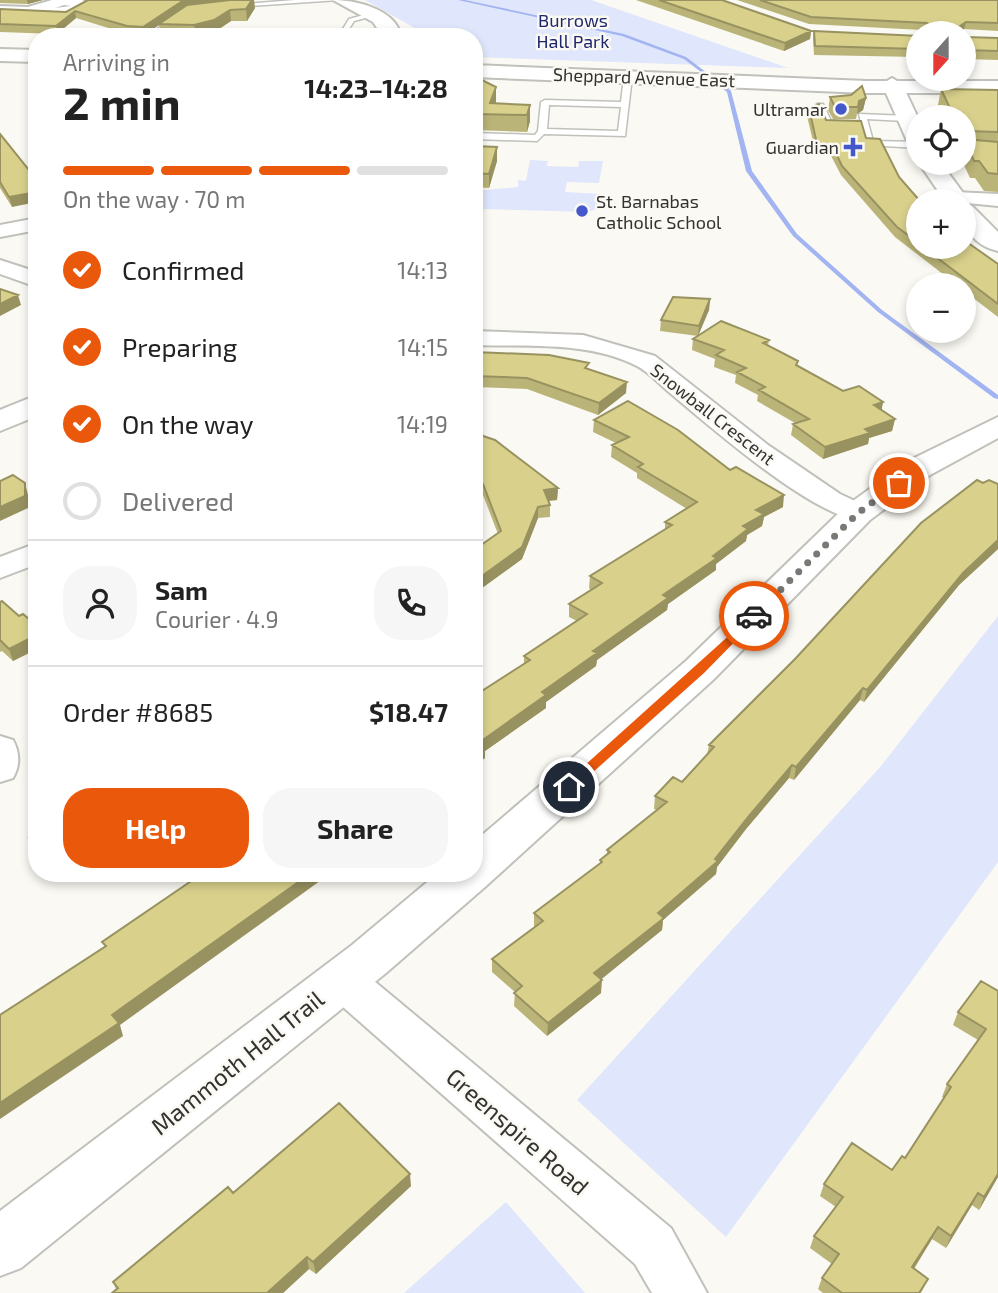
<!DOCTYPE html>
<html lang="en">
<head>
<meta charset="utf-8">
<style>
	body { margin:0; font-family:"Exo 2",sans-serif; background:#f6f6f6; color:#222; height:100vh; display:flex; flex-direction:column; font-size:26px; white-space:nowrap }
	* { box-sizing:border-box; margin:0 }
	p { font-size:23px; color:#767676 }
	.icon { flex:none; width:38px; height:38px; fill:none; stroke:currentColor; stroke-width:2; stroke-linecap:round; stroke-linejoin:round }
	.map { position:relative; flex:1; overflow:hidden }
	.side { position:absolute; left:28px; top:28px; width:455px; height:854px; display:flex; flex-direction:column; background:#fff; border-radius:28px; box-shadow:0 4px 10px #0003 }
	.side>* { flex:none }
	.needle { width:46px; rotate:201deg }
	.buttons { position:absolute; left:906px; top:21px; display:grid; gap:14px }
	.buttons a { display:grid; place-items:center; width:70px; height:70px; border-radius:50%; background:#fff; box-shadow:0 4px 10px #0003; font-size:35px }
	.pin { position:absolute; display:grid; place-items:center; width:60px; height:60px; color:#fff; margin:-30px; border:4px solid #fff; border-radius:50%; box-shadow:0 2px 7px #0007 }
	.courier { position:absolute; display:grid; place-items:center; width:70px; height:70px; margin:-35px; border:5px solid #ea580c; border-radius:50%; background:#fff; color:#222; box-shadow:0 2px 9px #0007 }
	.headline em { font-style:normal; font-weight:700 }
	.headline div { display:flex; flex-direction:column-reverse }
	.headline { display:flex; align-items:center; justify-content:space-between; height:119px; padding:0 35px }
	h1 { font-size:46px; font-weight:700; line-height:52px }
	.bar { display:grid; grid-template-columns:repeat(4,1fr); gap:10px 7px; align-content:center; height:84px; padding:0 35px }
	.bar i { height:9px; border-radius:5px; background:#e0e0e0 }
	.bar .active { background:#ea580c }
	.bar p { grid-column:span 4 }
	.line { display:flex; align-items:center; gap:18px; padding:0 35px; border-top:2px solid #e0e0e0 }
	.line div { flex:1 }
	.round { display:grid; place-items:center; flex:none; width:74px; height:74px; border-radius:28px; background:#f6f6f6 }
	ol { padding:0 35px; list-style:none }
	li { display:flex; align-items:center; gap:21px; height:77px }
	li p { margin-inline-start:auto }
	li .icon { padding:7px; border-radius:50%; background:#ea580c; color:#fff; stroke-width:4 }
	li:last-child { color:#767676 }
	li i { width:38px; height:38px; border:4px solid #e0e0e0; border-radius:50% }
	.button { display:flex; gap:14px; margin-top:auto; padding:14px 35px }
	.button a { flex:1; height:80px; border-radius:28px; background:#ea580c; color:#fff; font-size:28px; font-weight:700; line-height:80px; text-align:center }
	.button a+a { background:#f6f6f6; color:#222 }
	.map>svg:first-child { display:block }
	.green { fill:#e0e6fb }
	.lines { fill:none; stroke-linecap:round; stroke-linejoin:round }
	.stream { fill:#a2b4f2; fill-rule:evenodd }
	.service-casing { stroke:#c1c1bb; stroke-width:3 }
	.minor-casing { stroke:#c1c1bb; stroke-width:4 }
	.tertiary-casing { stroke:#c1c1bb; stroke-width:4 }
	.secondary-casing { stroke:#c1c1bb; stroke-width:4 }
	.service { fill:#fff; fill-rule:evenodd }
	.minor { fill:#fff; fill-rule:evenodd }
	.tertiary { fill:#fff; fill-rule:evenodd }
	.secondary { fill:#fff; fill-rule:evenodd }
	.wall { fill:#bbb478 }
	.shaded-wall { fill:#989261 }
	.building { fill:#d9d18b; stroke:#989261; stroke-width:2 }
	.route { fill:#ea580c }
	.done { stroke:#787874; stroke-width:7; stroke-dasharray:0 12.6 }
	.poi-dot { fill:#4457cb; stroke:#faf9f3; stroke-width:2.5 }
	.labels { text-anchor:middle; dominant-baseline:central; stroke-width:5; stroke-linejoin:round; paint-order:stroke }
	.far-park-label { font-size:18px; fill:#1e276d; stroke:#faf9f3 }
	.far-street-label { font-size:18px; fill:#323230; stroke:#faf9f3 }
	.far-poi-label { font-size:18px; fill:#323230; stroke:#faf9f3; text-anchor:end }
	.near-street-label { font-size:24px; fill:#323230; stroke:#faf9f3 }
</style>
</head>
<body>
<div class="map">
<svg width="998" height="1293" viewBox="0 0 998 1293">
	<rect width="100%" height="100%" fill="#faf9f3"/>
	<path class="green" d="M365,0H591L788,68L474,57V37H419L413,27Z
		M530,160L548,161L547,166L578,167L579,161H603L599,183L567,182L565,192L602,194L600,208L588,212L484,209L474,243V191L518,187V180L526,181Z
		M998,616V862L726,1237L577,1100L881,766Z
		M506,1202L585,1293H404Z"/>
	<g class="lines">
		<path class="stream" d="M458,0H465L624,34L686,57L731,91L752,171L797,234L882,310L998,395V399L994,398L878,312L793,236L746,171L727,92L684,59L622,36Z"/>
		<defs>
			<path id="service" d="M295,0H339L234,7L231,5Z
				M371,13L373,16L354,21L344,37H338L349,19Z
				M174,18L180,19L153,37H145Z
				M628,75L632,77L625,136L544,134L537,141L474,139V133L535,135L538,131L541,102L545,100L621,102L624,77ZM549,105L621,107L618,131L547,129Z
				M817,104H823L831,121L840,122V126H825Z
				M859,114L908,116L909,118L905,121L867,119L873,141L919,142V148L866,145Z"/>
			<path id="minor" d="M52,0H82L93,5L68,17L0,14V6L28,7ZM64,5L71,6L55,8Z
				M954,192L998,194V206L946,201L944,198L947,194Z
				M37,218V230L0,237V225Z
				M0,260L37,272V287L0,274Z
				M474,331L583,335L655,356L768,445L840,494L868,507L873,513L868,519C827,530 705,422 670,393C660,385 649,372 637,366C589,341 527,347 474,345Z
				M37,543V564L0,578V557Z
				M0,736L13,740C20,753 20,766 13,778L0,782Z
				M341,961L356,966L671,1228L707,1293H652L635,1264L326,992L319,979L326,966Z"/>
			<path id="tertiary" d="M333,0C355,0 397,9 401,37H383L373,22Z
				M892,78L902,84L919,120V149L908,143L882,84Z
				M919,163H941L969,201L966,204L972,206L998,232V251C970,244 964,227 964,201H945Z
				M37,395V416L0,431V410Z
				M998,417V438L930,475L870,520L714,679L486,886L386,973L21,1268L0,1276V1211L352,945L438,873H474V842L686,661L846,506L908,461Z"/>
			<path id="secondary" d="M0,49L37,50V62L0,61Z
				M474,65L867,81H998V93H867L474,77Z"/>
		</defs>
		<use href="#service" class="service-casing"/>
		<use href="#minor" class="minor-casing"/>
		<use href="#tertiary" class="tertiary-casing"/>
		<use href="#secondary" class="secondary-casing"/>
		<use href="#service" class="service"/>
		<use href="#minor" class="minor"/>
		<use href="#tertiary" class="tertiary"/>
		<use href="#secondary" class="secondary"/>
	</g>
	<path class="wall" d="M0,0H43L28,4L0,3Z
		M87,0L255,8L247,21H231L216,31L196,36L161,35L159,25L144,35L128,34L76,18L57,34L0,32V9L66,12Z
		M636,0H722L811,31L810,39L784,51Z
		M737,0H998V31L964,29L963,31L922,30L809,24Z
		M814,31L919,36V57L814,55L813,39Z
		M964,34L966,37L998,38V60L964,59Z
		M474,80L496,103L530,105V121L527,132L474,130Z
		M941,89L998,90V192L984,191L975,178H970L963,163H964V117H943L938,105Z
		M830,97L866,98L863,110L857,114L856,119H833L828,110Z
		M809,108L826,120L866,138L919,201V247H964L998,264V317L964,291V285H957L895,237L841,175L830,154H816L807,116Z
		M0,134L12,207L0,188Z
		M474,146L497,147V161L489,188L474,187Z
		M710,299L709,310L698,336L769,340L768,346L797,365L843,391L883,402L881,410L895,419L892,431L869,438L868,444L823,459L791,435L793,424L795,423L757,401L758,395L735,383L736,375L714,367L715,359L692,350L693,339L698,336L660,331L661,320Z
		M474,352L589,369L626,393L598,415L527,389L474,387Z
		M594,420L730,470L783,507L764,517L762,526L747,535L746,541L716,564V570L668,604L667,610L597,660L596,666L546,702V708L485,751V758L474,766L524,663V656L577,621L569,617V604L591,590L589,588L590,576L665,530V522L687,509L637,478V473L611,457L612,445L616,443L593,432Z
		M474,433L558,488L557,500L549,501L550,505V517L538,518L522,559L482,588L474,584V550L498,534L483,495L474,488Z
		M983,483L998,484V549L959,585L864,702L860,700L794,780L789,778L746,829L717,867L716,874L663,920L662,930L601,979V993L547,1036L514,1006L515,992L492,972V959L534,927V913L600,863V860L607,855V850L657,810L654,809L655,796L682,782L707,755L709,745Z
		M0,602L19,616L37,626V649L13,661L2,651L0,652Z
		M37,833V854L33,851L29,838Z
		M998,991V1177L979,1210L972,1205L946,1248L932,1239L914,1269L928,1279L921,1293H823L818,1289L822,1278L832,1264L810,1248L814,1236L836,1207L820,1196L824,1184L892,1170L905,1158L944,1098L942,1097L947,1084L978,1040L953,1025L958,1012Z
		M411,1186L316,1274L309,1269L283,1293H112L116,1289L113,1282L233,1193Z"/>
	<path class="shaded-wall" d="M27,0H43L28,4Z
		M184,0H251L159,24V25L144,35L143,27Z
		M252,0H254L255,8L247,21L246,9Z
		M230,10L231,21L216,31L196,36L194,25Z
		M75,11L76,18L57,34L56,26Z
		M966,22L964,29L958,33L960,26Z
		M811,31L810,39L784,51L785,43Z
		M496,87V103H490Z
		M866,98L863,110L857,114L859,101Z
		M530,105V121L527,132V115Z
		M497,147V161L489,188V174Z
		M37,192V202L12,207L9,197Z
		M18,295L21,305L0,316V304Z
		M710,299L709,310L698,336L699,326Z
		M627,382L626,393L598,415L599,403Z
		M883,402L881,414L874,405Z
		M895,419L892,431L869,438L868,444L823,459L825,447L865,429Z
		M25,483L28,495V508L0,521V507Z
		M558,488L557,500L544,501V490Z
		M784,495L783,507L764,517L762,526L747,535L746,541L716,564V570L668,604L667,610L597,660L596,666L546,702V708L485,751V758L474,766V753L480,742L713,556L743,526L756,510Z
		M538,507V518L522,559L482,588V576Z
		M998,540V549L959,585L864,702L867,690L963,573Z
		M37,635V649L13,661L9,649Z
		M863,688L860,700L794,780L796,767Z
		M792,765L789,778L746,829L717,867L716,874L663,920L662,930L593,986L594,973L715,859L749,816Z
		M311,873H331L120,1025L123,1036L0,1119V1103L112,1015Z
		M602,980L601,993L547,1036L548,1023Z
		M410,1174L411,1186L316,1274L313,1262Z
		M998,1174V1177L979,1210L984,1197Z
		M978,1193L972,1205L946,1248L951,1236Z
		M938,1227L932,1239L907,1279L912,1267Z
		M307,1257L309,1269L283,1293H267Z"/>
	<path class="building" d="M88,0H184L143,27L127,26L75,11L56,26L0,24V9L66,12Z
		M230,0H252L246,9L230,10L214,20L194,25L159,24L187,5Z
		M659,0H722L811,31L785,43Z
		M760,0H998V23L966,22L960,26L964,33H921L923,28L929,25L927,23L811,17Z
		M814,31L919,36V49L815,46Z
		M964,34L966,37L998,38V51L964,50Z
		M474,80H482L496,87L490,103L530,105L527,115L474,114Z
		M862,86L866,98L859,101L858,107H835L830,97L851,95Z
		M941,89L998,90V132L968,131L965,139L998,142V174L988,173L979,161H974L964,139V117H954Z
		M819,104L826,120L861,121L866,138L880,139L899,177L920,201H919V243L897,227L842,166L832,145L817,144L809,108Z
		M0,134L37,180V192L9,197L0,182Z
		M474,146L497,147L489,174L474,173Z
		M964,240L998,264V304L923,247H964Z
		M0,289L18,295L0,304Z
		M673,297L710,299L699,326L661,320Z
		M721,321L769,340L763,343L798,361L796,365L843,391L859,386L883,402L874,405L895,419L865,429L870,433L825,447L793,424L809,419L759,390L765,387L737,372L746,368L716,355L724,350L693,339Z
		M474,352L549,355L589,363L585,368L627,382L599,403L527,378L474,376Z
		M628,401L678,430L730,470L736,467L784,495L756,510L764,514L743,526L748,529L713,556L717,558L663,595L668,598L593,651L597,653L542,692L546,695L480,742L485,746L474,753V696L530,660L524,656L587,614L569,604L602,583L590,576L672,525L665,522L697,502L638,467L643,464L612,445L629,437L594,420Z
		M474,433L495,440L558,488L544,490L550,505L538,507L522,547L482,576L474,572V550L501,531L483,484L474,476Z
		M13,475L25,483V496L0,507V481Z
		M977,480L983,483L989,480L998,484V540L963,573L867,690L863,688L796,767L792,765L749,816L715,859L718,861L658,913L664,918L594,973L602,980L548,1023L514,993L522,986L492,959L543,921L534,913L602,862L600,860L610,852L607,850L667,802L655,796L673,777L682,782L714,747L709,745L795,659L921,523Z
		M2,601L19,616L23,614L37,626V635L9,649L0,640V602Z
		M37,833V845L29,838Z
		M203,873H311L112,1015L119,1023L0,1103V1015L106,946L102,942Z
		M981,981L998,991V1174L984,1197L978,1193L951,1236L938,1227L912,1267L928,1279L919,1293H842L822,1278L839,1254L814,1236L843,1197L824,1184L852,1143L892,1170L902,1156L905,1158L951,1087L947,1084L986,1029L958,1012Z
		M339,1103L410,1174L313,1262L307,1257L267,1293H112L118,1288L113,1282L228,1187L233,1193Z"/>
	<path class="route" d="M754,613L758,614V618L704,673L573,790H564V784Z"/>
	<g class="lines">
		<path class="done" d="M754,616L858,513L899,483"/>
	</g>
	<g class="poi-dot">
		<circle cx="841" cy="109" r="7"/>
		<path d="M849.5 136.5h7v7h7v7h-7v7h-7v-7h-7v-7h7z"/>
		<circle cx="582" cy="211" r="7"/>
	</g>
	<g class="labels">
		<g class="far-park-label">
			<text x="573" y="20">Burrows<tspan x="573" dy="21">Hall Park</tspan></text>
		</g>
		<g class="far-street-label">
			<text transform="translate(644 77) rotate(2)">Sheppard Avenue East</text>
			<text transform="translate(713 414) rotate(38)">Snowball Crescent</text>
		</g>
		<g class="far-poi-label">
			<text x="827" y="109">Ultramar</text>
			<text x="839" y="147">Guardian</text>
			<text x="596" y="201" text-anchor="start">St. Barnabas<tspan x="596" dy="21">Catholic School</tspan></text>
		</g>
		<g class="near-street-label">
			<text transform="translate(237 1062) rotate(-39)">Mammoth Hall Trail</text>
			<text transform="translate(518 1131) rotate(41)">Greenspire Road</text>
		</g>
	</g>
</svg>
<div class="buttons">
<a><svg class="needle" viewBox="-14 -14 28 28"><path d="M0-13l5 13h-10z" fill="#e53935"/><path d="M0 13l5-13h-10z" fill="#767676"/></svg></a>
<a><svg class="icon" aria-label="locate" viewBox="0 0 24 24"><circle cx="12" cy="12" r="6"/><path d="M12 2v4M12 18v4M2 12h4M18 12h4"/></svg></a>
<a>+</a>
<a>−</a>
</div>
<div class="pin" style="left:899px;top:483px;background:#ea580c"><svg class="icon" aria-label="bag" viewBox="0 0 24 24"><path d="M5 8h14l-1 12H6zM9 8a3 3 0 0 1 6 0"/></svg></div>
<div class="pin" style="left:569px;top:787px;background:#1f2937"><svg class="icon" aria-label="home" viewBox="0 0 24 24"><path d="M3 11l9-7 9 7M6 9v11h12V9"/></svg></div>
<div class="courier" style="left:754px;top:616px"><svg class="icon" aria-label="car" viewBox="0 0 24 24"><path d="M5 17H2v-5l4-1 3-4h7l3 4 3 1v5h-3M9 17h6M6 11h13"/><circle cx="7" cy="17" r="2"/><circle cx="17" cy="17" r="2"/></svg></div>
<section class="side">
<div class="headline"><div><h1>2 min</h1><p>Arriving in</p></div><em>14:23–14:28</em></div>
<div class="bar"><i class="active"></i><i class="active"></i><i class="active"></i><i></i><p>On the way · 70 m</p></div>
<ol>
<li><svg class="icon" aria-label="check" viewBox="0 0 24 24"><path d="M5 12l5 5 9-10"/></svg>Confirmed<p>14:13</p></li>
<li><svg class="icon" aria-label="check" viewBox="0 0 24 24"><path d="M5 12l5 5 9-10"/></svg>Preparing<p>14:15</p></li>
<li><svg class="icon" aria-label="check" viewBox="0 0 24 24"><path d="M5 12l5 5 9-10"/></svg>On the way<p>14:19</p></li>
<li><i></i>Delivered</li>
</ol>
<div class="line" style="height:126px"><a class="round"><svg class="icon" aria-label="person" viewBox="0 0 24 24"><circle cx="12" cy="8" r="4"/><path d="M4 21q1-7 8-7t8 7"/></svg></a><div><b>Sam</b><p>Courier · 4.9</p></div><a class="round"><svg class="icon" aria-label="phone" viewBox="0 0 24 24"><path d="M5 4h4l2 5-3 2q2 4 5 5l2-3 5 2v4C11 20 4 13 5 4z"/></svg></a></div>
<div class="line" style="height:91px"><div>Order #8685</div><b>$18.47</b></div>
<div class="button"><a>Help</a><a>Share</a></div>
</section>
</div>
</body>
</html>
